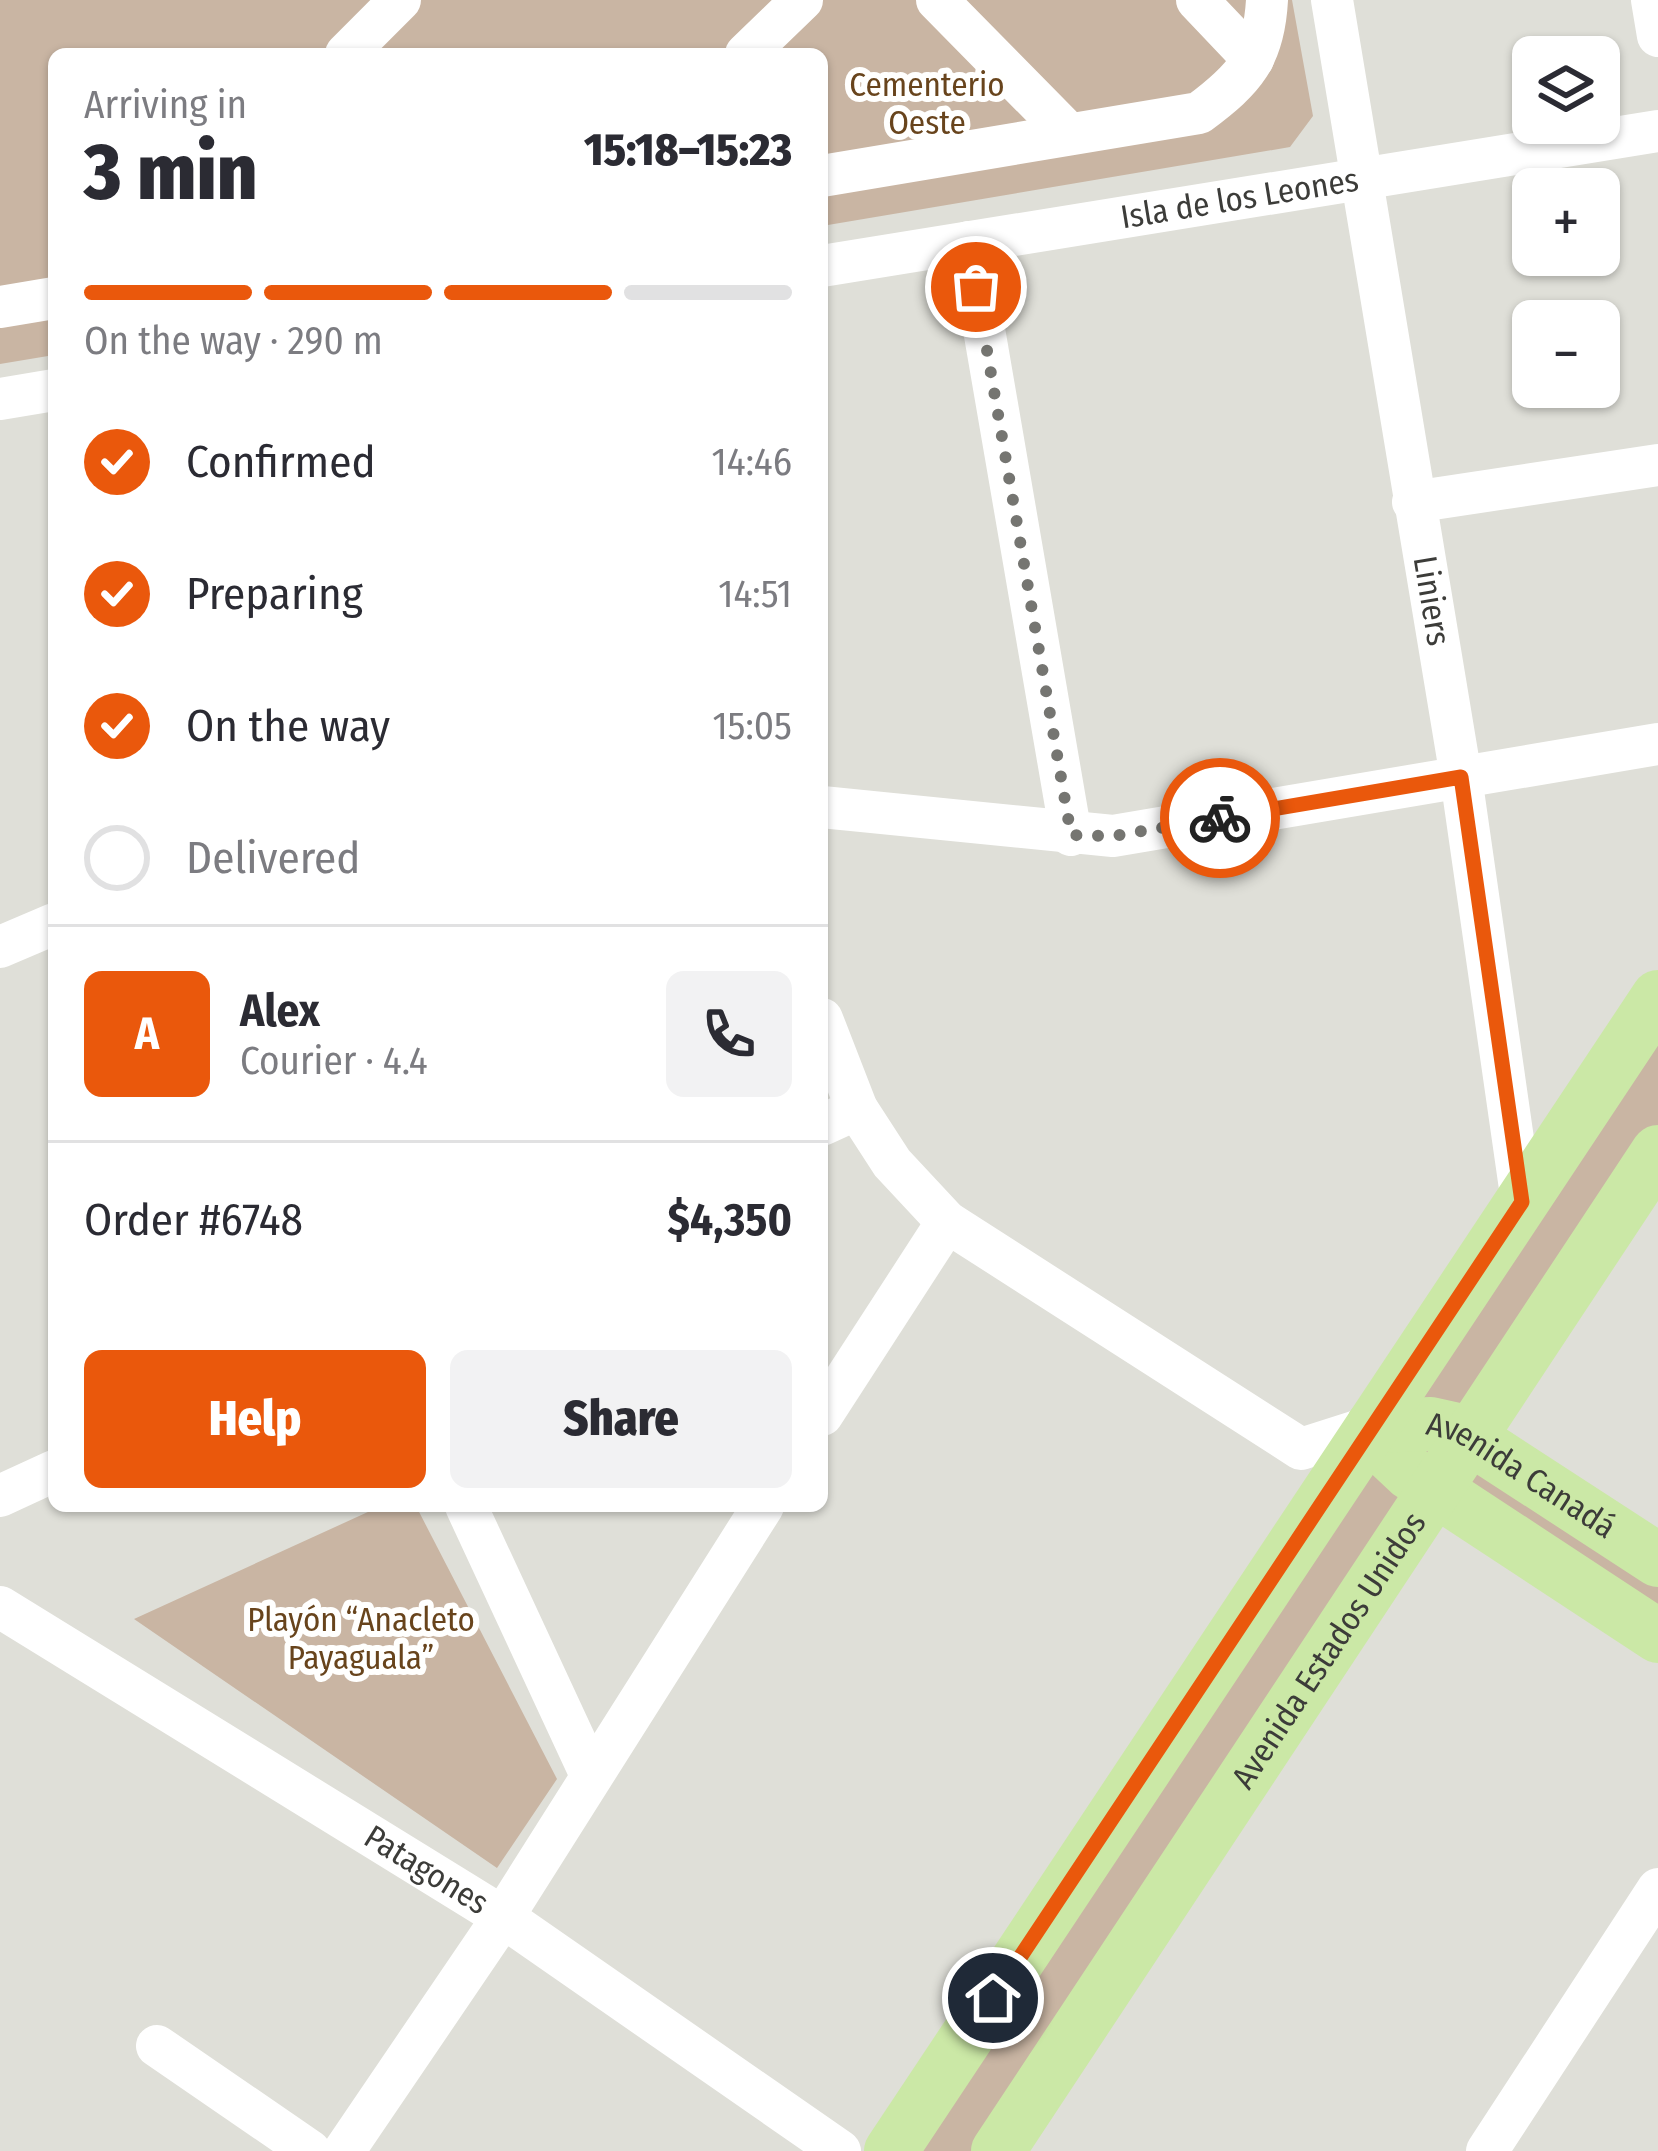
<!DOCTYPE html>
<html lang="en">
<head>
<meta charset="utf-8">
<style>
	body { margin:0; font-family:"Fira Sans Condensed",sans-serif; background:#f2f2f3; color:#2b2b33; height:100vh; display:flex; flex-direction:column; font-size:45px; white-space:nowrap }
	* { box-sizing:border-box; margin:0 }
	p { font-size:39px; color:#7c7c81 }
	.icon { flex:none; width:66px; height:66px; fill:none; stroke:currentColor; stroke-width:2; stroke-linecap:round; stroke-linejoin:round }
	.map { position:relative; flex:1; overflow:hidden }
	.sheet { position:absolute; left:48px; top:48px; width:780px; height:1464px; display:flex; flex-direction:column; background:#fff; border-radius:18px; box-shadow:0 3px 9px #0004 }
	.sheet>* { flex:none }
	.buttons { position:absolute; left:1512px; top:36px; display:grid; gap:24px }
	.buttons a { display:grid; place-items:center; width:108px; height:108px; border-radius:18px; background:#fff; box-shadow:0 3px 9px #0004; font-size:60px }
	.pin { position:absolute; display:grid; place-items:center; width:102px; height:102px; color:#fff; margin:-51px; border:6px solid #fff; border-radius:50%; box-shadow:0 3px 12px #0007 }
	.courier { position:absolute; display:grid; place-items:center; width:120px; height:120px; margin:-60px; border:9px solid #ea580c; border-radius:50%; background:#fff; color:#222; box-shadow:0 3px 15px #0007 }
	.summary em { font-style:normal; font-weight:800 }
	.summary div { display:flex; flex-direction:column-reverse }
	.summary { display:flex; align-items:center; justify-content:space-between; height:204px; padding:0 36px }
	h1 { font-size:78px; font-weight:800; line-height:90px }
	.bar { display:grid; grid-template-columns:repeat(4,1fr); gap:18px 12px; align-content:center; height:144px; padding:0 36px }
	.bar i { height:15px; border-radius:9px; background:#e1e1e2 }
	.bar .active { background:#ea580c }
	.bar p { grid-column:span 4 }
	.line { display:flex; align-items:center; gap:30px; padding:0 36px; border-top:3px solid #e1e1e2 }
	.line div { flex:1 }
	.round { display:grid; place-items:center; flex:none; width:126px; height:126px; border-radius:18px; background:#f2f2f3 }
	ol { padding:0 36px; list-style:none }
	li { display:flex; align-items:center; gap:36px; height:132px }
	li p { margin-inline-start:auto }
	li .icon { padding:12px; border-radius:50%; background:#ea580c; color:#fff; stroke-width:4 }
	li:last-child { color:#7c7c81 }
	li i { width:66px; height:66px; border:6px solid #e1e1e2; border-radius:50% }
	.cta { display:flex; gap:24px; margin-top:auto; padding:24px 36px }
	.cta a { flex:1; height:138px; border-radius:18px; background:#ea580c; color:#fff; font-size:48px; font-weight:800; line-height:138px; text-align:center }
	.cta a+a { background:#f2f2f3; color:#2b2b33 }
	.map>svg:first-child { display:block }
	.green { fill:#c9b5a3 }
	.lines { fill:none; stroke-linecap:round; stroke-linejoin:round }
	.minor { stroke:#fff; stroke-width:42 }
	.major { stroke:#cbe8a6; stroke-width:54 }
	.done { stroke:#757571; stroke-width:12; stroke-dasharray:0 21.6 }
	.route { stroke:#ea580c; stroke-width:15 }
	.labels { text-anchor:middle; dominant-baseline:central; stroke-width:12; stroke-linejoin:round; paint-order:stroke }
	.park-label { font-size:33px; fill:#68441c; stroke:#fffffe }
	.street-label { font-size:33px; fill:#3c3c39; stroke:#fffffe }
</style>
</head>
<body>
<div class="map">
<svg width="1658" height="2151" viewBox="0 0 1658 2151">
	<rect width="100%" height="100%" fill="#dfdfd8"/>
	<path class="green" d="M0,0H1292L1313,116L1290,147L822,226V54H54V355L0,364Z
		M1658,997V1152L1472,1437L1658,1560V1636L1435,1490L998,2151H891Z
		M381,1506H416L557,1779L497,1868L134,1619Z"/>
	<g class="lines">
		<g class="minor">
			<path d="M937,0L1069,134"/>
			<path d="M1197,0L1253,59"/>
			<path id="s1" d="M1332,0L1461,777L1522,1202"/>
			<path d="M1652,0L1658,36"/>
			<path d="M346,54L400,0"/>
			<path d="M746,54L802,0"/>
			<path d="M822,176L1199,113C1245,79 1264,57 1267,0"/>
			<path d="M969,242L1071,835"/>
			<path id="s2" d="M822,266L1658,131"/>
			<path d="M0,307L54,298"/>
			<path d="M0,399L54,390"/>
			<path d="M1413,502L1658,465"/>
			<path d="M822,807L1113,836L1658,744"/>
			<path d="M0,947L54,924"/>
			<path d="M822,1019L857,1109L892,1163L947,1222L1301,1449L1373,1426"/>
			<path d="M822,1125L857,1109"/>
			<path d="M822,1415L947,1222"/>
			<path d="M0,1496L54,1471"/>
			<path d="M466,1506L590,1773"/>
			<path id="s3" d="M0,1607L503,1917L840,2151"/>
			<path d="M157,2046L310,2151"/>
			<path d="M344,2151L503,1917L763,1506"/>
			<path d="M1487,2151L1658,1889"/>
		</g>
		<g class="major">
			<path d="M1373,1426L1378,1443L1410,1473L1658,1636"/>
			<path id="s4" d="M1373,1426L1431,1424L1458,1430L1658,1560"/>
			<path d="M891,2151L1658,997"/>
			<path id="s5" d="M998,2151L1658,1152"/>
		</g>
	</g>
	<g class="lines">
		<path class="done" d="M976,287L1071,835L1113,836L1220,818"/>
		<path class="route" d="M993,1998L1522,1202L1461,777L1220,818"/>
	</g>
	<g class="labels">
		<g class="park-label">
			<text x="927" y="85">Cementerio<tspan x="927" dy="38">Oeste</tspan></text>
			<text x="361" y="1620">Playón “Anacleto<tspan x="361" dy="38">Payaguala”</tspan></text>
		</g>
		<g class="street-label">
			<text stroke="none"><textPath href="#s2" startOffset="423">Isla de los Leones</textPath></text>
			<text stroke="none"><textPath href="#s1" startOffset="609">Liniers</textPath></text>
			<text stroke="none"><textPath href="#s4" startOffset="162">Avenida Canadá</textPath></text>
			<text stroke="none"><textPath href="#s5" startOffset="600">Avenida Estados Unidos</textPath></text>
			<text stroke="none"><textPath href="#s3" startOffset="501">Patagones</textPath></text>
		</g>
	</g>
</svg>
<div class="buttons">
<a><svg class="icon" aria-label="layers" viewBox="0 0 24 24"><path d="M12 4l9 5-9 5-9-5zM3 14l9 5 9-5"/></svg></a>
<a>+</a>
<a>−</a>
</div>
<div class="pin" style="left:976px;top:287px;background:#ea580c"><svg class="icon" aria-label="bag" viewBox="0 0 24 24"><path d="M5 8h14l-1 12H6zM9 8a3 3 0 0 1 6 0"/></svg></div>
<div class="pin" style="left:993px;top:1998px;background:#1f2937"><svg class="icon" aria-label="home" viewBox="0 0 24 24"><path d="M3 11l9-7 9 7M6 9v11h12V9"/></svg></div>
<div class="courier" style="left:1220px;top:818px"><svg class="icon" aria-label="bike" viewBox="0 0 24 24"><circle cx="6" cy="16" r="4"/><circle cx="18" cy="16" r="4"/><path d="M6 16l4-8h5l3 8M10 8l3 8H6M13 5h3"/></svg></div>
<section class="sheet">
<div class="summary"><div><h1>3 min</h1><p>Arriving in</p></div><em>15:18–15:23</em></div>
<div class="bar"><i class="active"></i><i class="active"></i><i class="active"></i><i></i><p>On the way · 290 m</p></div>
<ol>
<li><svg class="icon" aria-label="check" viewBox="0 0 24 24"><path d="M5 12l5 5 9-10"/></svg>Confirmed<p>14:46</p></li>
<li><svg class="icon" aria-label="check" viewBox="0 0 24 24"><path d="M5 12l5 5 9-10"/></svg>Preparing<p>14:51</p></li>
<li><svg class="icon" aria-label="check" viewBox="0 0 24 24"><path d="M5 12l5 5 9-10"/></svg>On the way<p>15:05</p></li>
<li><i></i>Delivered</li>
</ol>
<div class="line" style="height:216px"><b class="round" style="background:#ea580c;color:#fff">A</b><div><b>Alex</b><p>Courier · 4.4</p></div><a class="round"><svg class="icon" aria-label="phone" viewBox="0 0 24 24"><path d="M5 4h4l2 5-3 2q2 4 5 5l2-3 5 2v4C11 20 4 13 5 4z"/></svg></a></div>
<div class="line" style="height:156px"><div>Order #6748</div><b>$4,350</b></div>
<div class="cta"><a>Help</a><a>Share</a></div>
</section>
</div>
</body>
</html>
